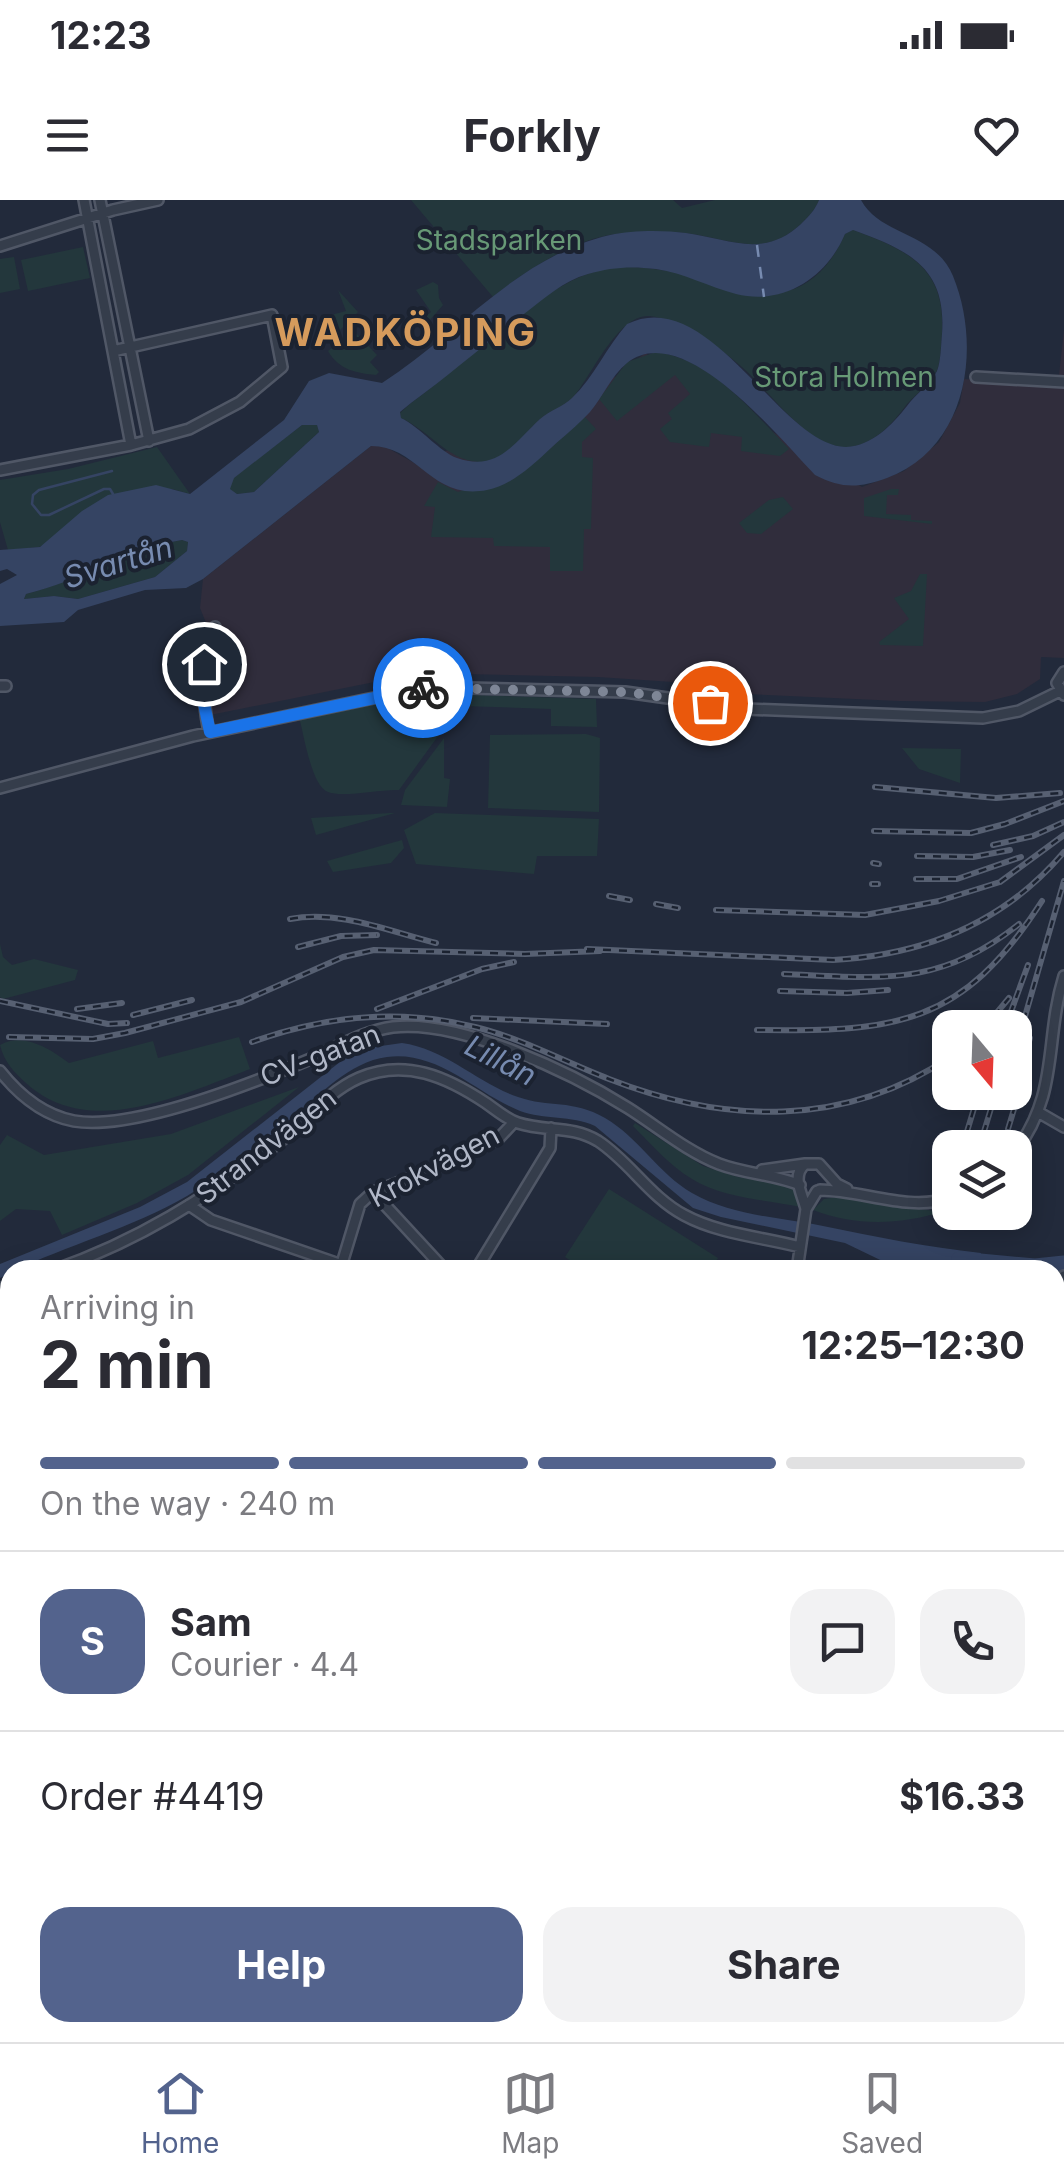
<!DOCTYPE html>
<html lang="en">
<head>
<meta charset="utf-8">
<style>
	body { margin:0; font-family:Inter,sans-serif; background:#f2f2f3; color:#2b2b33; height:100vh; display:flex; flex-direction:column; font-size:38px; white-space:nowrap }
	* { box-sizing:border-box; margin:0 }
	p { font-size:32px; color:#7c7c81 }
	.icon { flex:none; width:55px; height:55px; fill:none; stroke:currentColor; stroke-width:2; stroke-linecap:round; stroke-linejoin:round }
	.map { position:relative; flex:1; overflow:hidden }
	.sheet { position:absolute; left:0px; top:1060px; width:1065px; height:782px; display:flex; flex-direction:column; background:#fff; border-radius:30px 30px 0 0; box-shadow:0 5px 25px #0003 }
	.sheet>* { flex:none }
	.needle { width:65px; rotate:161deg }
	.controls { position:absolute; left:932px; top:810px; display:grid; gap:20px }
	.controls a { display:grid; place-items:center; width:100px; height:100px; border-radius:20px; background:#fff; box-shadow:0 5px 25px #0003; font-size:50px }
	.pin { position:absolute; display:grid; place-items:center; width:85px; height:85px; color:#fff; margin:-42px; border:5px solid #fff; border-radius:50%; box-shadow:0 2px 10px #0007 }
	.courier { position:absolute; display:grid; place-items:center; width:100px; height:100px; margin:-50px; border:8px solid #1a73e8; border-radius:50%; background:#fff; color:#222; box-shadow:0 2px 12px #0007 }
	.summary em { font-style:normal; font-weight:700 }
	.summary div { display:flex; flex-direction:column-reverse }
	.summary { display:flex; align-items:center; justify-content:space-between; height:170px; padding:0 40px }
	h1 { font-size:65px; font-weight:700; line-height:75px }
	.bar { display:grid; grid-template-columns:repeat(4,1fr); gap:15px 10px; align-content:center; height:120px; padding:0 40px }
	.bar i { height:12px; border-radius:8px; background:#e1e1e2 }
	.bar .active { background:#53638d }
	.bar p { grid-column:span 4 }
	.line { display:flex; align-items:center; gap:25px; padding:0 40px; border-top:2px solid #e1e1e2 }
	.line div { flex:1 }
	.round { display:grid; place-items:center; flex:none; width:105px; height:105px; border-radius:30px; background:#f2f2f3 }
	.primary-button { display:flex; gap:20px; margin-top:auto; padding:20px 40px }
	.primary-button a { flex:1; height:115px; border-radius:30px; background:#53638d; color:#fff; font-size:40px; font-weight:700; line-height:115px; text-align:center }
	.primary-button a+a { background:#f2f2f3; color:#2b2b33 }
	.status { display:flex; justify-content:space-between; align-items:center; height:70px; padding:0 50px; background:#fff; direction:ltr }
	.status svg { height:28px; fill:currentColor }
	header { display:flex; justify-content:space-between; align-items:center; height:130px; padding:0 40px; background:#fff; font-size:45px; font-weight:700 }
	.tab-bar { display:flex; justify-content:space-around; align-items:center; height:140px; border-top:2px solid #e1e1e2; background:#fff; font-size:28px; color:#7c7c81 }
	.tab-bar a { display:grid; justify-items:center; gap:5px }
	.tab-bar .active { color:#53638d }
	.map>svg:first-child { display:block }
	.medical { fill:#302d3c }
	.green { fill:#23373c }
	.water { fill:#354463; fill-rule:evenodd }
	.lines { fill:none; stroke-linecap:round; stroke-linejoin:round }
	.stream { stroke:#354463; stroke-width:2.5 }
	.river { stroke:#354463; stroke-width:15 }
	.ferry { stroke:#778bb0; stroke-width:2.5; stroke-dasharray:12 10; stroke-linecap:butt }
	.minor-casing { stroke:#505766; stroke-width:14 }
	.minor { stroke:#353d4b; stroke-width:9 }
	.rail-casing { stroke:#576072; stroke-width:6 }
	.rail { stroke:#1b2230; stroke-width:2.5; stroke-dasharray:8; stroke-linecap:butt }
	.done { stroke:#7e8696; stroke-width:10; stroke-dasharray:0 18 }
	.route { stroke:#1a73e8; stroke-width:12 }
	.labels { text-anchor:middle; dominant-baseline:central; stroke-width:8; stroke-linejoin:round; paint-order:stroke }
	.park-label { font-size:28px; fill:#679976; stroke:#1b2230 }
	.street-label { font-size:28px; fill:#b0b7c7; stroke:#1b2230 }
	.water-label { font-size:30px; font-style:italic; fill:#778bb0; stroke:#1b2230 }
	.district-label { font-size:38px; font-weight:bold; letter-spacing:2.5px; fill:#d69b5c; stroke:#1b2230 }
</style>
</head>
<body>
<div class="status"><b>12:23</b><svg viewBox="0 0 49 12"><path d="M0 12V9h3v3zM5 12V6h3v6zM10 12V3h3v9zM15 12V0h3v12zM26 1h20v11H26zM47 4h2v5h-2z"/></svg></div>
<header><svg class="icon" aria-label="menu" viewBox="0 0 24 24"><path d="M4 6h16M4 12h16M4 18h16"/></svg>Forkly<svg class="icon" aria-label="heart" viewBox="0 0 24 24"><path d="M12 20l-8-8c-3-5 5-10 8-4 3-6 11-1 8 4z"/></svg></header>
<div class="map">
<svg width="1064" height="1842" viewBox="0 0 1064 1842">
	<rect width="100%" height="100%" fill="#222a3b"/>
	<path class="medical" d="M1064,130V458L1041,457L1040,479L1017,494L985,502L899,501L746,494L673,482L598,477L419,473L210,515L213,440L200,408L203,379L371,246H384L416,264L615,177L645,153L862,287L904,271L939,242L960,203L964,179L1058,184Z"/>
	<path class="green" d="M411,0H673L682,8L715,0H819C815,10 809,16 801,24C762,60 730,38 685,33C663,31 637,32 615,34C575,39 524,71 493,97Z
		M853,30C907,50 946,67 942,133C941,144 941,160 937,170C932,182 916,194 907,204C893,223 874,245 848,247C808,249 770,191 742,167C719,147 681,120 650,116C619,113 592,174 575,195C567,205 554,209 544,216C523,232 509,265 478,262C446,259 430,231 401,218L400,213L411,203C466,164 553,68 621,67C663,66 707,81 750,87C761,89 776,94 787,91C816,84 834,59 845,34Z
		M83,47L90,78L28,91L21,60Z
		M14,57L20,89L0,93V59Z
		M433,82L438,85L439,98L443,105L430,120L426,116L431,112L416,90Z
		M338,90L358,112L335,135L331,115L346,111Z
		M354,131L377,155L370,162L379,172L376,175C356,173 339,170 328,151Z
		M656,152C711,159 752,211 789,249L780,256L741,251L742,237L711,233L709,247L670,242L660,229L672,219L668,213L690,194L675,175L617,221L599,199L627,162Z
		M585,217L596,229L582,242V257L593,258L591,329H584L583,371H550V347L494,346L493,338L431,337L435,307L424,306L438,282L458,292L536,261Z
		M302,225H317L319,232L254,292L237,294L229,289L233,278Z
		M157,247L190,294L172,289L39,347L8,350L0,322V280L68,269Z
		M891,289H899L898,295H887L886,314L911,315V320L932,321V324L864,316V298Z
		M783,297L793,309L761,334L747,333L739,323L769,300Z
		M182,340L188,342L187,351L155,377L78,399L54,396L24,399L26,394C80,380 126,350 182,340Z
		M920,374H927L923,446L880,445L879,442L909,419L894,398L911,391Z
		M433,493L442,496L445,505L433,526L441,532L399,590C381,589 343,598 328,592C312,587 304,536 300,521L302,518Z
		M473,495L596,499L597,527L551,526V509L462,506L465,498Z
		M586,534L600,538L599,612L488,608L490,535Z
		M444,538V578L450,579L447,607L401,605L405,590Z
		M902,548L961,549L960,583L919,569Z
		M390,613H395L316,635L311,618Z
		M435,613L599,619L597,656H537L534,674L416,664L404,630Z
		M402,640L404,648L391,663L333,672L327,661Z
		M0,744L3,757L12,765L34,759L78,770L75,780L3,799L0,797Z
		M239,837L250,869C183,894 89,941 26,883C14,872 4,862 0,845C24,832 50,849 69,863L153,841L158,858Z
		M299,887L188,975L137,1003L62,1035L50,1011L16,1009L0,1021V945L7,935L44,955L171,934Z
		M635,923L703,966L738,977L787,985L793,989L801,1007C766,1000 723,998 692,979C670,966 651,944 633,926Z
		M609,989L718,1058L711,1070H585L565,1057Z
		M838,997L941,1012C900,1025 853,1026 813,1010L824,999Z
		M1055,1120L1064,1140V1176L1055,1183Z
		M10,1487V1755L0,1751V1491Z
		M10,1777V1832L155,1833L159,1842H0V1779Z
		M564,1833L678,1832L676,1842H564Z"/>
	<path class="water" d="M819,0H861C880,36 935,32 953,76C982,147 968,248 887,278C859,288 842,289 815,275C779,238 683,118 627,163C611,176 603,197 590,212C578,225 563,237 551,248C533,265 512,285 487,290C431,301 419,246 371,246L203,379L186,388L145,390L78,410L64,422L0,426V384L17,375L7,369L0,371V350L40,347L82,311L108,295L156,285L190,294L284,220L309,181L329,173L382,183C458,134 518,56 610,35C632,30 664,30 686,33C730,39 763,59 801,24C809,16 815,10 819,0ZM853,30C908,50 947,67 942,134C941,144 941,161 937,171C931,183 915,195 907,206C892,225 872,246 846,247C781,247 710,83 627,124C607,146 594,177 572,198C563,207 550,210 540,219C514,243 498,272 457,258C440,252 420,227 401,218L400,212L411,203C450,175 486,143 524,114C545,98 563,81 588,74C611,67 632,66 656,69C684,73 709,87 736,94C784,106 827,77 845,34ZM302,225H317L319,232L254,292L237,294L230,289L234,278ZM182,340L188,342L187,351L155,377L78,399L54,396L24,399L26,394C81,381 126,350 182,340Z
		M402,843C446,849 477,883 518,897C549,908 572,899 605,918C638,937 659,974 692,993C732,1016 779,1017 823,1026C876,1037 927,1047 981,1053L978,1061L944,1065L938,1070H901L845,1043L721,1017L693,1008L595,926C571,915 544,920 520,911C477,894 438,850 387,857C349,862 320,895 292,918C259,945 223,974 187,996C129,1030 56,1048 0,1078V1064L140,1007L187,982L345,858L367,848Z"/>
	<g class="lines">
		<path class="stream" d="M112,271L39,290L33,295L32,304L41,315H49L104,289H110L113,294"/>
		<path class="river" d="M959,1059L1035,1066L1064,1063"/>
		<path class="ferry" d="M757,45L764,97"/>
		<defs>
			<path id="minor" d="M84,0L131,245
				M100,0L149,241
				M0,46L113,10L158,0
				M976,177L1064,182
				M0,270L131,245L189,229L240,202L282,167L272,115L113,151
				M1064,472L1057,483L1064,495
				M0,486H6
				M209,532C204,507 196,446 215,427
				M0,588L193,536L426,487L625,492L746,509L983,518L1019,511L1060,491
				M0,871C19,895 43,915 74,921C132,931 253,883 308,860C336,848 363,831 393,827C460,819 572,873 628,908C658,927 686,951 719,964C745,974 773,974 800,985
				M1038,912L1064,927
				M1015,952C1060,892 1044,841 1064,776
				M762,970L805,964
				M820,990C863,990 908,1012 950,998
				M373,992L445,1070
				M189,1005L211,1020L342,1065
				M806,1009C802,993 791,976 805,964H819L837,984L847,989
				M54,1070C136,1042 208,997 277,944C304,923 327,892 359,878C405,858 447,877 486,903C496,910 506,919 518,923C546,932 572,925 598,941C630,962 650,997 684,1015C719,1034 762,1037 800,1047
				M340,1070L360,1004L373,992L432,970L499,938L514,922
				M476,1070L550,948L551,928
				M797,1070L806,1009L817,991
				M1064,1076L1056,1081L1064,1106
				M0,1089L10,1085
				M1055,1182L1064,1176
				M0,1200H10
				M0,1247L10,1239
				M1055,1402L1064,1395
				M0,1408L10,1384
				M1055,1417L1064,1429
				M0,1443L10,1450
				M0,1484L10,1481
				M1055,1549L1064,1536
				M1055,1681L1064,1682
				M209,1832L215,1842
				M287,1832L293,1842
				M440,1832L445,1842
				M904,1832L912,1842
				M1050,1832L1055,1842
				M548,1842L550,1832
				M691,1842L696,1832"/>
		</defs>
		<use href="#minor" class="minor-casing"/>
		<use href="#minor" class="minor"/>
		<defs>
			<path id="rail" d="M875,587L996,598L1060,593
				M874,631L971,633L1005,624L1064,601
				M993,645L1033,636L1064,622
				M917,656L973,657L1010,650
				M873,663L879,664
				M916,679H957L1021,657
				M872,684H878
				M609,696L630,700
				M656,704L678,708
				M716,710L865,715L939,701L1000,682L1064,635
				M290,719C340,710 388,731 436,743
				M298,747L341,736L377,735
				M587,749L833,760C924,755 1004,723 1064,652
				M784,774C880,778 939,788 1019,724
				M780,791L847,793L888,790
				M0,801L108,824L127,823
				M77,809L122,803
				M377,809L482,769L514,762
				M133,815L192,800
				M473,818L607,824
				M984,828L1009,798
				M1005,828L1028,765
				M757,830C896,832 962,826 1042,701
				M9,837L93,839L125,833L241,802L343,757L374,750L525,754L600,751
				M252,842C324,816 400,808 475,827C521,838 565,862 609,879C724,924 845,928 950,857
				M1015,851L1064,681
				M1015,887L1030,838
				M1008,929L1024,876
				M962,948L979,892
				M979,948L996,892
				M943,974L950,951"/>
		</defs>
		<use href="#rail" class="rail-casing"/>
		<use href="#rail" class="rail"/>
	</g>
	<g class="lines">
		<path class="done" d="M423,488L625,492L710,503"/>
		<path class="route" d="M204,464V504L210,532L423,488"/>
	</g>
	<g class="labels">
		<g class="park-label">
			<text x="499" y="40">Stadsparken</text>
			<text x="844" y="177">Stora Holmen</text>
		</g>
		<g class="street-label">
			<text transform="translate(320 855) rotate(-21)">CV-gatan</text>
			<text transform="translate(266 946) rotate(-38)">Strandvägen</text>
			<text transform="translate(434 966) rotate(-28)">Krokvägen</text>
		</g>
		<g class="water-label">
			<text transform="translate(118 362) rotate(-17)">Svartån</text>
			<text transform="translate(501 860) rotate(27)">Lillån</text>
		</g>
		<g class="district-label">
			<text x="406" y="132">WADKÖPING</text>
		</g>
	</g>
</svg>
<div class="controls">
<a><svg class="needle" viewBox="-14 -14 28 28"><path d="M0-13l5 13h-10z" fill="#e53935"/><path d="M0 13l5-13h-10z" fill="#7c7c81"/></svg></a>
<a><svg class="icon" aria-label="layers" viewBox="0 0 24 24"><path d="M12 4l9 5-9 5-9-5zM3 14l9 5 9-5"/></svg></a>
</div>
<div class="pin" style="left:710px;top:503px;background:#ea580c"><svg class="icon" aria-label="bag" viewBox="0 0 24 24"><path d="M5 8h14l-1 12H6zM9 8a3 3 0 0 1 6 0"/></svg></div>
<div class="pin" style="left:204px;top:464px;background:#1f2937"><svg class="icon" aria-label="home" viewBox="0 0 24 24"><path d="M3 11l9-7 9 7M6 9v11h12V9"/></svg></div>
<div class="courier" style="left:423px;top:488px"><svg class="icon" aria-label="bike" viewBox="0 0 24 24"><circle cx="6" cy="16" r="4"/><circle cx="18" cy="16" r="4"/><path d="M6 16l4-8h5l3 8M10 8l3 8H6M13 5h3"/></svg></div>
<section class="sheet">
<div class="summary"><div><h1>2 min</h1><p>Arriving in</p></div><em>12:25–12:30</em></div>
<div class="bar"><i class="active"></i><i class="active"></i><i class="active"></i><i></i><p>On the way · 240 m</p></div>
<div class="line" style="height:180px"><b class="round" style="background:#53638d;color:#fff">S</b><div><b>Sam</b><p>Courier · 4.4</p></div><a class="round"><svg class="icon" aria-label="chat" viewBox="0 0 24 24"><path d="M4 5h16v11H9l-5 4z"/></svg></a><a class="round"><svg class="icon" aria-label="phone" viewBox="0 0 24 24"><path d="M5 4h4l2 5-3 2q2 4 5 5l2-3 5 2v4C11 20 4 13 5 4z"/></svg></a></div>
<div class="line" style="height:130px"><div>Order #4419</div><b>$16.33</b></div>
<div class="primary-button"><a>Help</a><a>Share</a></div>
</section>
</div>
<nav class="tab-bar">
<a class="active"><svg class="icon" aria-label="home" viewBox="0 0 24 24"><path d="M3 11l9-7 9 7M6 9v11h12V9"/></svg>Home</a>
<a><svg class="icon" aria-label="map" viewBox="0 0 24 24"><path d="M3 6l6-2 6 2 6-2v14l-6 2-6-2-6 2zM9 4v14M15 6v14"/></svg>Map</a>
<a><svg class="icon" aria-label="saved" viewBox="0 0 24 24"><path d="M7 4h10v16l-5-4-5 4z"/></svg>Saved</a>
</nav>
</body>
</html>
